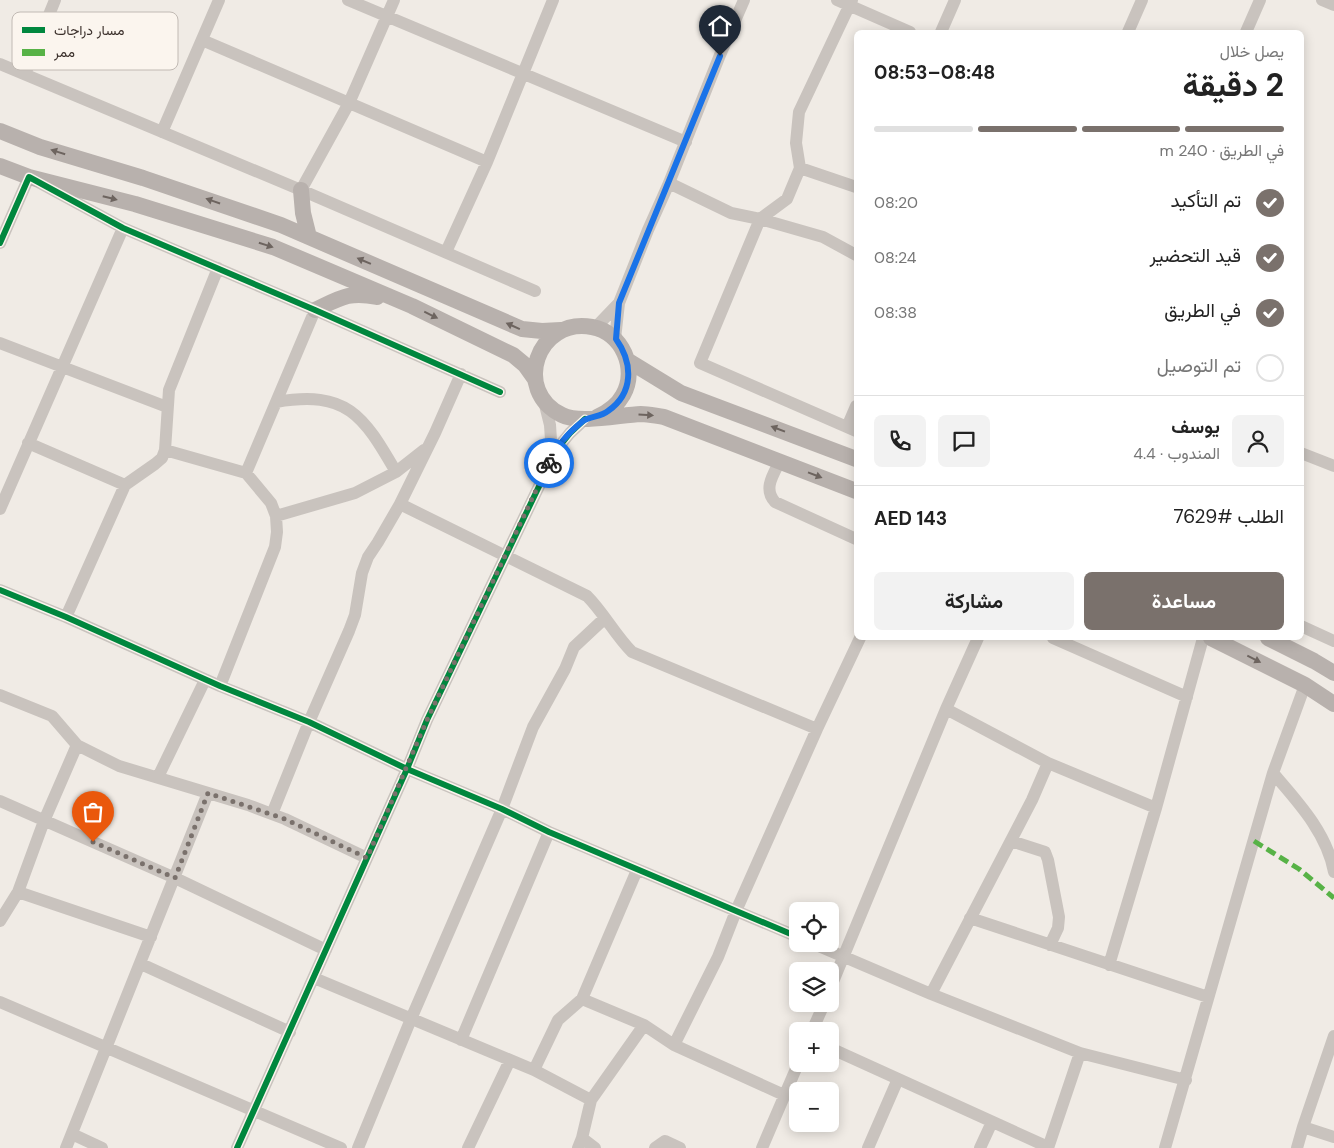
<!DOCTYPE html>
<html lang="ar">
<head>
<meta charset="utf-8">
<style>
	body { margin:0; font-family:"DM Sans",Vazirmatn,sans-serif; background:#f2f2f2; color:#222; direction:rtl; height:100vh; display:flex; flex-direction:column; font-size:19px; white-space:nowrap }
	* { box-sizing:border-box; margin:0 }
	p { font-size:16px; color:#767676 }
	.icon { flex:none; width:28px; height:28px; fill:none; stroke:currentColor; stroke-width:2; stroke-linecap:round; stroke-linejoin:round }
	.map { position:relative; flex:1; overflow:hidden; direction:ltr }
	.sheet { position:absolute; left:854px; top:30px; width:450px; height:610px; display:flex; flex-direction:column; background:#fff; border-radius:8px; box-shadow:0 2px 12px #0003; direction:rtl }
	.sheet>* { flex:none }
	.controls { position:absolute; left:789px; top:902px; display:grid; gap:10px }
	.controls a { display:grid; place-items:center; width:50px; height:50px; border-radius:8px; background:#fff; box-shadow:0 2px 12px #0003; font-size:25px }
	.pin { position:absolute; display:grid; place-items:center; width:42px; height:42px; color:#fff; margin:-51px -21px; border-radius:50% 50% 50% 0; rotate:-45deg; box-shadow:0 0 5px #0007 }
	.pin .icon { rotate:45deg }
	.courier { position:absolute; display:grid; place-items:center; width:50px; height:50px; margin:-25px; border:4px solid #1a73e8; border-radius:50%; background:#fff; color:#222; box-shadow:0 1px 6px #0007 }
	.overview em { font-style:normal; font-weight:700 }
	.overview div { display:flex; flex-direction:column-reverse }
	.overview { display:flex; align-items:center; justify-content:space-between; height:85px; padding:0 20px }
	h1 { font-size:32px; font-weight:700; line-height:38px }
	.bar { display:grid; grid-template-columns:repeat(4,1fr); gap:8px 5px; align-content:center; height:60px; padding:0 20px }
	.bar i { height:6px; border-radius:4px; background:#e0e0e0 }
	.bar .on { background:#7a716c }
	.bar p { grid-column:span 4 }
	.line { display:flex; align-items:center; gap:12px; padding:0 20px; border-top:1px solid #e0e0e0 }
	.line div { flex:1 }
	.round { display:grid; place-items:center; flex:none; width:52px; height:52px; border-radius:8px; background:#f2f2f2 }
	ol { padding:0 20px; list-style:none }
	li { display:flex; align-items:center; gap:15px; height:55px }
	li p { margin-inline-start:auto }
	li .icon { padding:5px; border-radius:50%; background:#7a716c; color:#fff; stroke-width:4 }
	li:last-child { color:#767676 }
	li i { width:28px; height:28px; border:2px solid #e0e0e0; border-radius:50% }
	.cta { display:flex; gap:10px; margin-top:auto; padding:10px 20px }
	.cta a { flex:1; height:58px; border-radius:8px; background:#7a716c; color:#fff; font-size:20px; font-weight:700; line-height:58px; text-align:center }
	.cta a+a { background:#f2f2f2; color:#222 }
	.map>svg:first-child { display:block }
	.lines { fill:none; stroke-linecap:round; stroke-linejoin:round }
	.minor { stroke:#c9c3be; stroke-width:12 }
	.major { stroke:#b8b1ad; stroke-width:16 }
	.quiet { stroke:#57b246; stroke-width:5; stroke-dasharray:10 5; stroke-linecap:butt }
	.cycleway-casing { stroke:#fbf5ee; stroke-width:9 }
	.cycleway { stroke:#00873e; stroke-width:6 }
	.oneway { fill:#6d645f }
	.done { stroke:#7a716c; stroke-width:5; stroke-dasharray:0 9 }
	.route { stroke:#1a73e8; stroke-width:6 }
	.key { fill:#fbf5ee; stroke:#c1bab4; stroke-width:1 }
	.key-label { font-size:14px; fill:#3b302b }
</style>
</head>
<body>
<div class="map">
<svg width="1334" height="1148" viewBox="0 0 1334 1148">
	<rect width="100%" height="100%" fill="#f0ebe5"/>
	<g class="lines">
		<path class="minor" d="M348,0L686,142
			M837,0L910,32
			M852,0L799,112L796,143L800,168L787,199L760,219L700,363L856,431
			M1322,0L1334,5
			M941,32L955,0
			M1128,32L1142,0
			M1246,32L1260,0
			M202,40L487,162
			M0,64L301,190L535,291
			M25,74L55,0
			M162,132L219,0
			M800,168L856,187
			M669,183L731,213L760,219L823,237L856,255
			M301,190L349,103L394,0
			M0,243L29,177L123,228L315,310L500,392
			M446,252L487,162L553,0
			M596,327L619,303
			M615,339L619,303L648,230L669,183L720,55L744,0
			M0,343L167,407
			M544,401L550,425L552,455
			M276,402C347,390 363,415 396,472
			M847,427L856,406
			M28,443L125,485
			M165,450L246,473L271,503L276,516L277,532L275,547L220,686
			M1301,453L1334,466
			M780,461C773,475 763,489 775,502L856,539
			M246,473L315,310
			M400,504L587,596C604,613 615,635 632,652L817,729
			M0,509L123,228
			M276,516L355,493L396,472L424,450
			M0,590L66,617L220,686L309,722L407,769L502,809L549,832L798,937
			M66,617L125,485L155,464L162,458L165,450L169,390L218,268
			M1301,626L1334,641
			M1053,638L1187,697
			M0,695L52,716L77,745L119,766L248,805L285,819L367,858
			M946,709L1048,763L1156,808
			M1273,773C1298,802 1327,833 1334,872
			M158,777L205,680
			M0,801L175,878L326,950
			M272,814L309,722L349,631L355,615L362,573L368,557L378,542L400,504L435,433L461,374
			M1011,841L1045,852L1048,860L1059,917L1058,928L1050,945
			M18,892L151,937
			M970,918L1208,997
			M0,921L18,892L44,821L77,745
			M814,944L931,994L1080,1053L1186,1080
			M141,964L290,1032
			M1109,965L1156,808L1203,638
			M314,978L534,1070L591,1100
			M830,989L946,709L978,638
			M931,994L1032,800L1048,763
			M582,999L644,1025L674,1045L784,1095
			M0,1002L341,1148
			M812,1031L824,1004
			M461,1040L549,832
			M674,1045L718,957L736,911L817,729L860,638
			M830,1048L1048,1147
			M534,1070L558,1020L582,999L637,870
			M1303,1127L1334,1137
			M72,1134L102,1148
			M582,1138L595,1148
			M66,1148L208,793
			M237,1148L407,769L427,720L543,478L552,455L570,433L585,419
			M358,1148L411,1019L502,809L533,727L565,669L574,647L605,618
			M468,1148L510,1060
			M578,1148L582,1138L591,1100L644,1025
			M655,1148L665,1141L680,1148
			M762,1148L798,1064
			M868,1148L898,1079
			M980,1148L992,1122
			M1048,1148L1080,1053
			M1165,1148L1273,773L1305,685
			M1297,1148L1303,1127L1334,1036"/>
		<path class="major" d="M0,131L40,147L143,178L281,225L522,329L542,331L561,330
			M0,166L29,177L135,204L273,247L412,306L513,355L525,365L535,379
			M301,190L303,213L309,237
			M315,310C340,298 349,291 377,297
			M627,360L681,393L856,459
			M597,417C608,412 617,406 623,395C638,369 622,332 592,327C537,317 512,391 562,415C580,424 619,415 641,414C649,414 656,416 664,417L856,491
			M1211,638L1305,685L1334,704
			M1268,638L1314,661L1334,673"/>
		<path class="quiet" d="M1254,841L1299,869L1334,898"/>
		<defs>
			<path id="cycleway" d="M0,243L29,177L123,228L315,310L500,392
				M0,590L66,617L220,686L309,722L407,769L502,809L549,832L798,937
				M237,1148L407,769L427,720L543,478L552,455L570,433L585,419"/>
		</defs>
		<use href="#cycleway" class="cycleway-casing"/>
		<use href="#cycleway" class="cycleway"/>
	</g>
	<defs><path id="oneway-solid" d="M-6-.8H1V-3.2L6.5 0L1 3.2V.8H-6Z" transform="scale(1.25)"/></defs>
	<g class="oneway">
		<use href="#oneway-solid" transform="translate(58 152) rotate(-163)"/>
		<use href="#oneway-solid" transform="translate(110 198) rotate(14)"/>
		<use href="#oneway-solid" transform="translate(213 201) rotate(-161)"/>
		<use href="#oneway-solid" transform="translate(266 245) rotate(18)"/>
		<use href="#oneway-solid" transform="translate(364 261) rotate(-157)"/>
		<use href="#oneway-solid" transform="translate(431 315) rotate(26)"/>
		<use href="#oneway-solid" transform="translate(513 326) rotate(-156)"/>
		<use href="#oneway-solid" transform="translate(646 415) rotate(3)"/>
		<use href="#oneway-solid" transform="translate(778 429) rotate(-159)"/>
		<use href="#oneway-solid" transform="translate(815 475) rotate(21)"/>
		<use href="#oneway-solid" transform="translate(1254 659) rotate(27)"/>
	</g>
	<g class="lines">
		<path class="done" d="M93,842L175,878L208,793L285,819L367,858L427,720L549,463"/>
		<path class="route" d="M549,463C556,447 569,432 583,421C590,416 601,417 608,411C634,393 633,363 616,339L619,303L720,56"/>
	</g>
	<rect x="12" y="12" width="166" height="58" rx="8" class="key"/>
	<rect x="22" y="27" width="23" height="6" fill="#00873e"/>
	<rect x="22" y="49" width="23" height="7" fill="#57b246"/>
	<g class="key-label">
		<text x="54" y="35">مسار دراجات</text>
		<text x="54" y="57">ممر</text>
	</g>
</svg>
<div class="controls">
<a><svg class="icon" aria-label="locate" viewBox="0 0 24 24"><circle cx="12" cy="12" r="6"/><path d="M12 2v4M12 18v4M2 12h4M18 12h4"/></svg></a>
<a><svg class="icon" aria-label="layers" viewBox="0 0 24 24"><path d="M12 4l9 5-9 5-9-5zM3 14l9 5 9-5"/></svg></a>
<a>+</a>
<a>−</a>
</div>
<div class="pin" style="left:93px;top:842px;background:#ea580c"><svg class="icon" aria-label="bag" viewBox="0 0 24 24"><path d="M5 8h14l-1 12H6zM9 8a3 3 0 0 1 6 0"/></svg></div>
<div class="pin" style="left:720px;top:56px;background:#1f2937"><svg class="icon" aria-label="home" viewBox="0 0 24 24"><path d="M3 11l9-7 9 7M6 9v11h12V9"/></svg></div>
<div class="courier" style="left:549px;top:463px"><svg class="icon" aria-label="bike" viewBox="0 0 24 24"><circle cx="6" cy="16" r="4"/><circle cx="18" cy="16" r="4"/><path d="M6 16l4-8h5l3 8M10 8l3 8H6M13 5h3"/></svg></div>
<section class="sheet">
<div class="overview"><div><h1>2 دقيقة</h1><p>يصل خلال</p></div><em>08:48–08:53</em></div>
<div class="bar"><i class="on"></i><i class="on"></i><i class="on"></i><i></i><p>في الطريق · 240 m</p></div>
<ol>
<li><svg class="icon" aria-label="check" viewBox="0 0 24 24"><path d="M5 12l5 5 9-10"/></svg>تم التأكيد<p>08:20</p></li>
<li><svg class="icon" aria-label="check" viewBox="0 0 24 24"><path d="M5 12l5 5 9-10"/></svg>قيد التحضير<p>08:24</p></li>
<li><svg class="icon" aria-label="check" viewBox="0 0 24 24"><path d="M5 12l5 5 9-10"/></svg>في الطريق<p>08:38</p></li>
<li><i></i>تم التوصيل</li>
</ol>
<div class="line" style="height:90px"><a class="round"><svg class="icon" aria-label="person" viewBox="0 0 24 24"><circle cx="12" cy="8" r="4"/><path d="M4 21q1-7 8-7t8 7"/></svg></a><div><b>يوسف</b><p>المندوب · 4.4</p></div><a class="round"><svg class="icon" aria-label="chat" viewBox="0 0 24 24"><path d="M4 5h16v11H9l-5 4z"/></svg></a><a class="round"><svg class="icon" aria-label="phone" viewBox="0 0 24 24"><path d="M5 4h4l2 5-3 2q2 4 5 5l2-3 5 2v4C11 20 4 13 5 4z"/></svg></a></div>
<div class="line" style="height:65px"><div>الطلب #7629</div><b>AED 143</b></div>
<div class="cta"><a>مساعدة</a><a>مشاركة</a></div>
</section>
</div>
</body>
</html>
